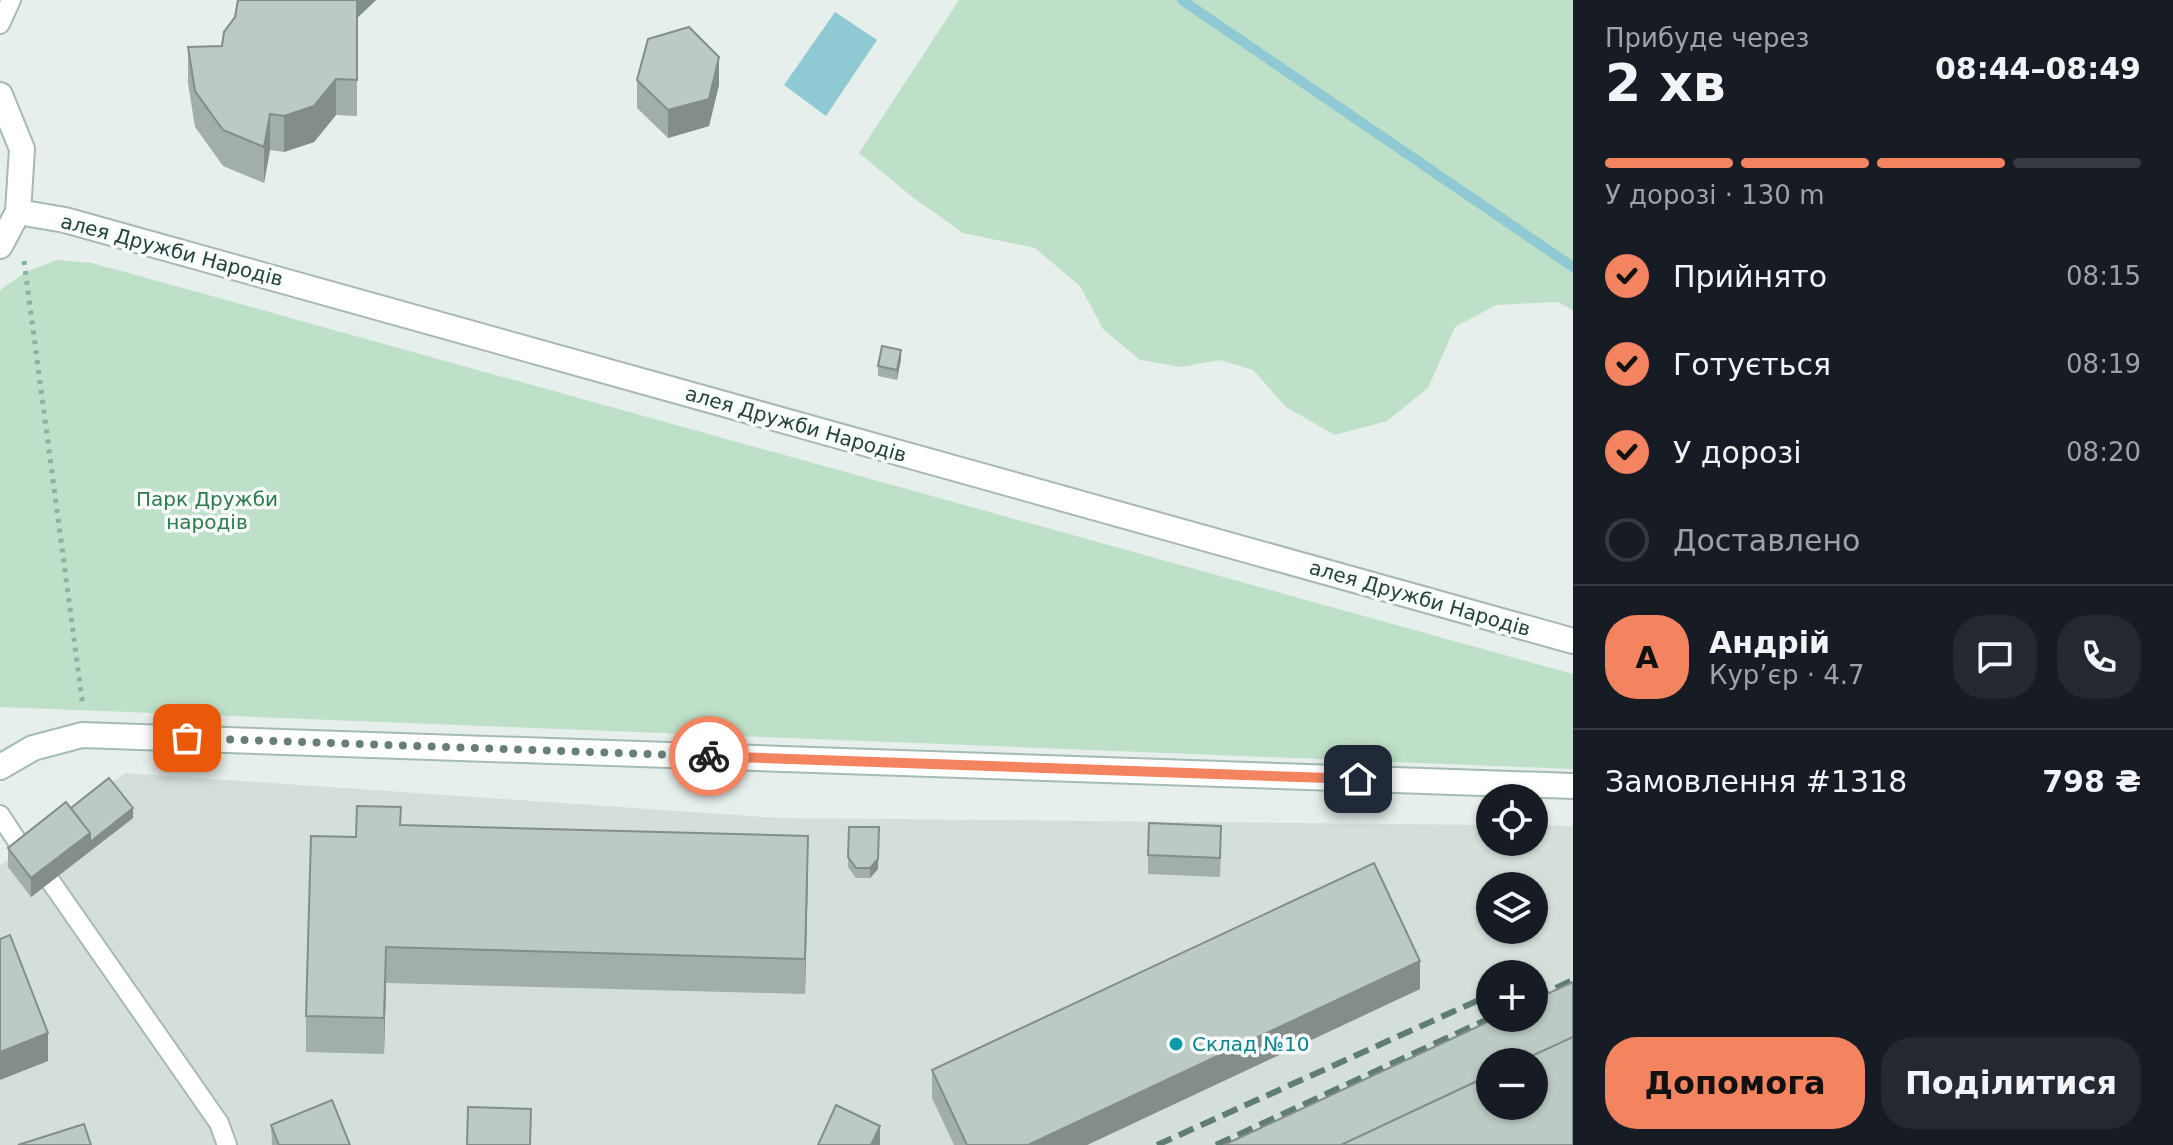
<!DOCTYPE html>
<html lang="uk">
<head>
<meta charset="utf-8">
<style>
	body { margin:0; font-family:"DejaVu Sans",sans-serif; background:#242831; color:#f1f3f6; height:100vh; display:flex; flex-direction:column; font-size:30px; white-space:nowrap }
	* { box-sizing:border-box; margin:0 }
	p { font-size:26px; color:#9ea1a6 }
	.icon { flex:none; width:44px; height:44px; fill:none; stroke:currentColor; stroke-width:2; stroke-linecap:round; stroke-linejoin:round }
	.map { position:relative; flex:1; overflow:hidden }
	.details { display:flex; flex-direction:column; background:#171b24; width:600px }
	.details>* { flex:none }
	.buttons { position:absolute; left:1476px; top:784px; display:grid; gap:16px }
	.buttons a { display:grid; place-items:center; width:72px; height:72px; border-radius:50%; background:#171b24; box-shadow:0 2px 6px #0004; font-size:40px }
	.pin { position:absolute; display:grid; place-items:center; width:68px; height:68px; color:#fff; margin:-34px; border-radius:16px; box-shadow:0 4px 12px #0006 }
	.courier { position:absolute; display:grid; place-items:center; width:80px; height:80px; margin:-40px; border:6px solid #f4845f; border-radius:50%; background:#fff; color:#222; box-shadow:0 2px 10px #0007 }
	.overview em { font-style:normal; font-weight:600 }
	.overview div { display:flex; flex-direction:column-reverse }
	.overview { display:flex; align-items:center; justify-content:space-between; height:136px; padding:0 32px }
	h1 { font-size:52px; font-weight:600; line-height:60px }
	.bar { display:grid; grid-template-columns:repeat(4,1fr); gap:12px 8px; align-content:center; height:96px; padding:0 32px }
	.bar i { height:10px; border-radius:6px; background:#363941 }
	.bar .active { background:#f4845f }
	.bar p { grid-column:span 4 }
	.line { display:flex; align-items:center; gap:20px; padding:0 32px; border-top:2px solid #363941 }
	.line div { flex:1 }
	.round { display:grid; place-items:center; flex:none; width:84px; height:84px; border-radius:32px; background:#242831 }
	ol { padding:0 32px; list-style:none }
	li { display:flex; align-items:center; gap:24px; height:88px }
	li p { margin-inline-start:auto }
	li .icon { padding:8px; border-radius:50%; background:#f4845f; color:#111; stroke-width:4 }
	li:last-child { color:#9ea1a6 }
	li i { width:44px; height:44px; border:4px solid #363941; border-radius:50% }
	.action { display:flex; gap:16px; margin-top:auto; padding:16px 32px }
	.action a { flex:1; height:92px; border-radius:32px; background:#f4845f; color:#111; font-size:32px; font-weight:600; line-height:92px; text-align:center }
	.action a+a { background:#242831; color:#f1f3f6 }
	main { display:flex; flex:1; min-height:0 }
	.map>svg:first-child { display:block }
	.built { fill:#d4dfda; fill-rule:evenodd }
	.green { fill:#bfe0c8 }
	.water { fill:#8ec9d4 }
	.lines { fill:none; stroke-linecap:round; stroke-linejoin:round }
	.stream { stroke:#8ec9d4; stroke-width:10 }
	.lane-casing { stroke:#a8b8b2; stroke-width:22 }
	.street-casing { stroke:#a8b8b2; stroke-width:28 }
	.secondary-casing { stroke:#a4bbb3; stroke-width:28 }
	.path { stroke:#86b3a5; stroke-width:5; stroke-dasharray:4 6; stroke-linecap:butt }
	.lane { stroke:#fff; stroke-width:18 }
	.street { stroke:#fff; stroke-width:24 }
	.secondary { stroke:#fff; stroke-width:24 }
	.rail { stroke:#5f7d75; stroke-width:6; stroke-dasharray:16 8; stroke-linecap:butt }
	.wall { fill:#a1aea9 }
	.shaded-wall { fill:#838d89 }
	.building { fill:#bbcac4; stroke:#838d89; stroke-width:2 }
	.done { stroke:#687f78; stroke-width:8; stroke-dasharray:0 14.4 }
	.route { stroke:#f4845f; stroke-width:10 }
	.culture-dot { fill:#0f9aa8; stroke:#f7fbf9; stroke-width:3 }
	.labels { text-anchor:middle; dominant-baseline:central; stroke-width:7; stroke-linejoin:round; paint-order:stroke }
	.street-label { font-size:20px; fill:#24423a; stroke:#f7fbf9 }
	.park-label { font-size:20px; fill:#2d7a4b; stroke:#f7fbf9 }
	.culture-label { font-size:20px; fill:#0d838f; stroke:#f7fbf9; text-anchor:start }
</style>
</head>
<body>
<main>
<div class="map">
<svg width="1573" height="1145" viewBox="0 0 1573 1145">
	<rect width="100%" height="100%" fill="#e6efeb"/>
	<path class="built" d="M125,773L780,818L1490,825V842H1534V825L1573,826V1145H0V866ZM1490,886H1534V930H1490ZM1490,974H1534V1018H1490ZM1490,1062H1534V1106H1490Z"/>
	<path class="green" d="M959,0H1573V310L1557,302L1496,305L1455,327L1428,388L1387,421L1335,435L1286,407L1253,370L1220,360L1181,367L1140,360L1103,329L1080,286L1035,248L963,233L911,196L859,153Z
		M57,260L91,263L125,272L1573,674V769L0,707V290L26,272Z"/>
	<path class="water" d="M835,12L877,40L826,116L784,85Z"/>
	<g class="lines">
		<path class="stream" d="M1182,0L1573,267"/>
		<defs>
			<path id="lane" d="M0,24L11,0
				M0,815L25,853
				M51,882L219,1123L227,1145"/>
			<path id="street" d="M0,95L22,149L18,212L0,246
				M18,212L65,220L1573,641"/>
			<path id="secondary" d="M0,767L33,748L82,735L1573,786"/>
		</defs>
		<use href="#lane" class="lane-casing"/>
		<use href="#street" class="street-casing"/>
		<use href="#secondary" class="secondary-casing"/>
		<path class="path" d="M24,261L83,707"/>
		<use href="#lane" class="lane"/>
		<use href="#street" class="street"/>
		<use href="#secondary" class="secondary"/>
		<path class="rail" d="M1534,998L1573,980
			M1157,1145L1490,995
			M1216,1145L1490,1018"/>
	</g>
	<path class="wall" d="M238,0H376L357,18V116L336,115L314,142L284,152L270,150L264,183L223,166L195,127L188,83V47L222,46L235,17Z
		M637,80L719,85L709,126L668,138L637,108Z
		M901,359L897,380L878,376V366Z
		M71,808L133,818L31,897L8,867V848Z
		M401,825L808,871L805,994L386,983L384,1054L306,1052V1016L356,837Z
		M849,827L878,869L870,878H856L848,867Z
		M1221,845L1220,877L1148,874V855Z
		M1420,989L1087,1145H954L932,1098V1070Z
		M271,1125L350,1145H272Z"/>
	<path class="shaded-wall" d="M357,0H376L357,18V116Z
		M719,57V85L709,126L668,138V110Z
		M336,79V115L314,142L284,152V116Z
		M270,114V150L264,183V147Z
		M901,350V359L897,380V370Z
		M133,808V818L31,897V878L90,833Z
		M879,827L878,869L870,878V868Z
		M808,836V871L805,994V959Z
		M386,947V983L384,1054V1018Z
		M1420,961V989L1087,1145H1028Z
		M48,1033V1061L0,1080V1052Z
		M880,1126V1145H871Z"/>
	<path class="building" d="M238,0H357V80L336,79L314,106L284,116L270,114L264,147L223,130L195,91L188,47L222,46L224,32L235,17Z
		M689,27L719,57L709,99L668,110L637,80L648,39Z
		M882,346L901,350L897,370L878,366Z
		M109,778L133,808L90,842V833L71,808Z
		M66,802L90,833L31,878L8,848Z
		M357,806L401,807L400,825L808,836L805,959L386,947L384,1018L306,1016L311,836L356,837Z
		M1149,823L1221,826L1220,858L1148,855Z
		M849,827H879L878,859L870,868H856L848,857Z
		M1374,863L1420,961L1028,1145H967L932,1070Z
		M10,935L48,1033L0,1052V939Z
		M1573,982V1037L1519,1062H1490V1075L1341,1145H1224L1496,1018H1534V1000Z
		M1573,1037V1145H1341L1490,1075V1106H1534V1062H1518Z
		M332,1100L350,1145H279L271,1125Z
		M836,1105L880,1126L871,1145H818Z
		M468,1107L531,1109L530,1145H467Z
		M84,1124L91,1145H18Z"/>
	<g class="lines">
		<path class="done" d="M187,738L709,756"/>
		<path class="route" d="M709,756L1358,779"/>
	</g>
	<circle class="culture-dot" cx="1176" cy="1044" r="8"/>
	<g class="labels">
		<g class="street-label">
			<text transform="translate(172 250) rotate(15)">алея Дружби Народів</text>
			<text transform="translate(796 424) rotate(16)">алея Дружби Народів</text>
			<text transform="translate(1420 598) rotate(16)">алея Дружби Народів</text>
		</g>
		<g class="park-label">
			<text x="207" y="499">Парк Дружби<tspan x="207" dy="23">народів</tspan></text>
		</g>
		<g class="culture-label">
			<text x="1192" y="1044">Склад №10</text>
		</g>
	</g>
</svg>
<div class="buttons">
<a><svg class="icon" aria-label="locate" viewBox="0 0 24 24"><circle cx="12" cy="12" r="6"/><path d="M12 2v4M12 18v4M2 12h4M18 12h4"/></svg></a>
<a><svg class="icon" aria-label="layers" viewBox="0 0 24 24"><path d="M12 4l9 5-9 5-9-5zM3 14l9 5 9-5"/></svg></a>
<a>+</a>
<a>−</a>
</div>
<div class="pin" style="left:187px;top:738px;background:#ea580c"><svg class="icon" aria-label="bag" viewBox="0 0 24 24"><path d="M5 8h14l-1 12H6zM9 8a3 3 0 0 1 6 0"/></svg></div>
<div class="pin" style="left:1358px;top:779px;background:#1f2937"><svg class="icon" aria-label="home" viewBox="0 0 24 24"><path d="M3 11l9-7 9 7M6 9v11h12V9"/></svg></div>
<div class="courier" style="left:709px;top:756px"><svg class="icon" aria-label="bike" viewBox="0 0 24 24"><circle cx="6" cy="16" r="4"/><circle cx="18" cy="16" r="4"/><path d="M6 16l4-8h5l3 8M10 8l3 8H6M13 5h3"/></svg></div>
</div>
<section class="details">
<div class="overview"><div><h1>2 хв</h1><p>Прибуде через</p></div><em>08:44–08:49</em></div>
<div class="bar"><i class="active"></i><i class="active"></i><i class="active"></i><i></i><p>У дорозі · 130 m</p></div>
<ol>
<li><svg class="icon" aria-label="check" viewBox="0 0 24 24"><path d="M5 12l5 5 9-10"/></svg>Прийнято<p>08:15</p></li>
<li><svg class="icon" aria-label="check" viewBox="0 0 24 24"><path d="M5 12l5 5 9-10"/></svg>Готується<p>08:19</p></li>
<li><svg class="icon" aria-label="check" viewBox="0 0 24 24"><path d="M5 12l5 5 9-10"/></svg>У дорозі<p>08:20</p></li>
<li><i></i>Доставлено</li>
</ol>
<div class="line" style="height:144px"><b class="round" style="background:#f4845f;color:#111">А</b><div><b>Андрій</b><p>Кур’єр · 4.7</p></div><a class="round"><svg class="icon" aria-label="chat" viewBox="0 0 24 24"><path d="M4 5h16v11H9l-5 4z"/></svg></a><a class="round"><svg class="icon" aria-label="phone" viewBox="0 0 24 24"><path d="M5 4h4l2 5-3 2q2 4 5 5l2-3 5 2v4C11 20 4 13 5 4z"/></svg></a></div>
<div class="line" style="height:104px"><div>Замовлення #1318</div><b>798 ₴</b></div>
<div class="action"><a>Допомога</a><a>Поділитися</a></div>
</section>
</main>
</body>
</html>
